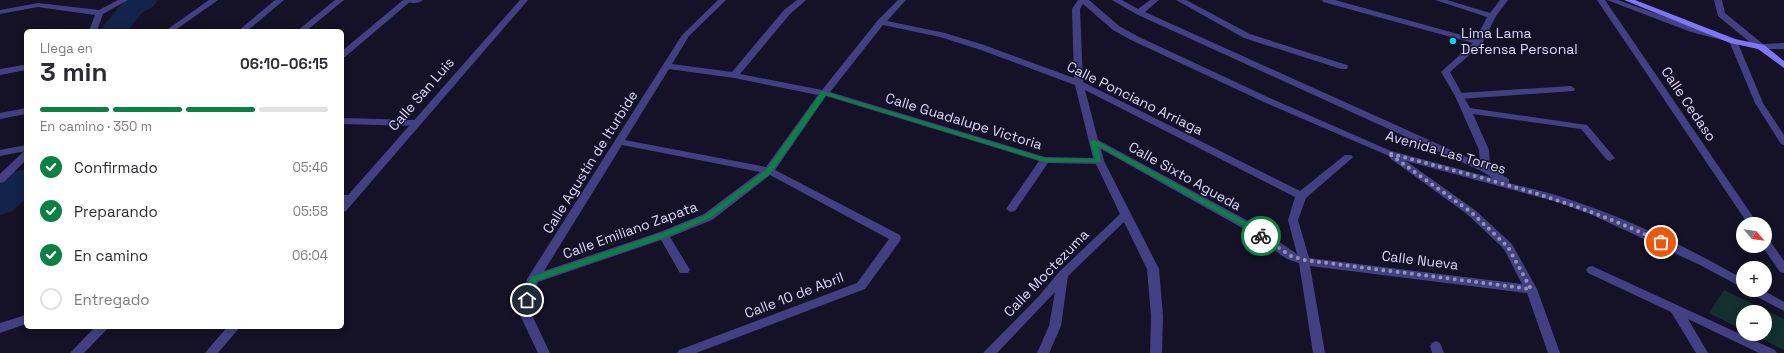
<!DOCTYPE html>
<html lang="es">
<head>
<meta charset="utf-8">
<style>
	body { margin:0; font-family:"Space Grotesk",sans-serif; background:#f7f7f7; color:#2b2b33; height:100vh; display:flex; flex-direction:column; font-size:15px; white-space:nowrap }
	* { box-sizing:border-box; margin:0 }
	p { font-size:13px; color:#7c7c81 }
	.icon { flex:none; width:22px; height:22px; fill:none; stroke:currentColor; stroke-width:2; stroke-linecap:round; stroke-linejoin:round }
	.map { position:relative; flex:1; overflow:hidden }
	.drawer { position:absolute; left:24px; top:29px; width:320px; height:300px; display:flex; flex-direction:column; background:#fff; border-radius:6px; box-shadow:0 2px 10px #0003 }
	.drawer>* { flex:none }
	.needle { width:26px; rotate:118deg }
	.tools { position:absolute; left:1736px; top:217px; display:grid; gap:8px }
	.tools a { display:grid; place-items:center; width:36px; height:36px; border-radius:50%; background:#fff; box-shadow:0 2px 10px #0003; font-size:20px }
	.pin { position:absolute; display:grid; place-items:center; width:34px; height:34px; color:#fff; margin:-17px; border:2px solid #fff; border-radius:50%; box-shadow:0 1px 4px #0007 }
	.courier { position:absolute; display:grid; place-items:center; width:40px; height:40px; margin:-20px; border:3px solid #0b8043; border-radius:50%; background:#fff; color:#222; box-shadow:0 1px 5px #0007 }
	.summary em { font-style:normal; font-weight:800 }
	.summary div { display:flex; flex-direction:column-reverse }
	.summary { display:flex; align-items:center; justify-content:space-between; height:68px; padding:0 16px }
	h1 { font-size:26px; font-weight:800; line-height:30px }
	.bar { display:grid; grid-template-columns:repeat(4,1fr); gap:6px 4px; align-content:center; height:48px; padding:0 16px }
	.bar i { height:5px; border-radius:3px; background:#e1e1e2 }
	.bar .selected { background:#0b8043 }
	.bar p { grid-column:span 4 }
	ol { padding:0 16px; list-style:none }
	li { display:flex; align-items:center; gap:12px; height:44px }
	li p { margin-inline-start:auto }
	li .icon { padding:4px; border-radius:50%; background:#0b8043; color:#fff; stroke-width:4 }
	li:last-child { color:#7c7c81 }
	li i { width:22px; height:22px; border:2px solid #e1e1e2; border-radius:50% }
	.map>svg:first-child { display:block }
	.green { fill:#142f2f }
	.lines { fill:none; stroke-linecap:round; stroke-linejoin:round }
	.river { fill:#122449; fill-rule:evenodd }
	.service { fill:#443f82; fill-rule:evenodd }
	.pedestrian { fill:#443f82; fill-rule:evenodd }
	.minor { fill:#443f82; fill-rule:evenodd }
	.tertiary { fill:#443f82; fill-rule:evenodd }
	.secondary { fill:#7e75f7; fill-rule:evenodd }
	.route { fill:#0b8043 }
	.done { stroke:#9892b2; stroke-width:4; stroke-dasharray:0 7.2 }
	.poi-dot { fill:#10d0f0; stroke:#151126; stroke-width:1.5 }
	.labels { text-anchor:middle; dominant-baseline:central; stroke-width:3; stroke-linejoin:round; paint-order:stroke }
	.poi-label { font-size:14px; fill:#ded8fd; stroke:#151126; text-anchor:start }
	.street-label { font-size:14px; fill:#ded8fd; stroke:#151126 }
</style>
</head>
<body>
<div class="map">
<svg width="1784" height="353" viewBox="0 0 1784 353">
	<rect width="100%" height="100%" fill="#151126"/>
	<path class="green" d="M1724,290L1784,319V350L1752,334H1765V312H1743V330L1709,313Z"/>
	<g class="lines">
		<path class="river" d="M125,0H158L154,6L142,13L127,31H99Z
			M26,169V199L12,211L0,215V184L14,172Z"/>
		<path class="service" d="M1730,39H1736L1737,41L1763,103L1784,135V145L1781,144L1755,103L1729,41Z"/>
		<path class="pedestrian" d="M404,0H423C419,4 408,4 404,0Z
			M23,65L26,66V70L0,75V69Z
			M1571,86L1575,89L1574,91L1460,99L1455,96L1460,93Z
			M26,108V114L0,119V113Z
			M342,118L416,120L421,123L416,126L342,124Z
			M342,195H352L357,198L352,201H342Z
			M1436,341L1440,343L1444,353H1432L1430,346L1432,343Z"/>
		<path class="minor" d="M118,0H128L103,14L97,31H89L95,15L38,7L0,14V10L38,3L99,10Z
			M209,0H218L174,31H165Z
			M275,0H284L247,31H238Z
			M335,0H344L306,31H297Z
			M520,0H528L346,211L342,212V202Z
			M718,0H726L689,36L672,64L732,72L784,10L797,0H806L790,14L740,74L822,90L878,20L898,0H906L887,21L945,33L984,45L1074,78L1072,9L1078,0H1089L1119,26L1137,36L1272,99L1391,151L1493,178L1481,171L1136,14L1112,0H1122L1138,9L1150,0H1159L1145,12L1480,163L1479,150L1455,96L1441,72L1473,43L1323,2L1322,0H1335L1476,39L1487,17L1435,0H1447L1490,13L1500,0H1508L1496,16L1482,44L1450,72L1470,108L1587,125L1615,158L1610,161L1607,160L1581,129L1473,114L1489,150L1490,168L1509,179V183C1528,188 1547,192 1565,198C1627,218 1687,247 1743,279V288L1700,265L1590,214L1557,202L1406,161L1475,210L1512,244L1537,289L1560,353H1548L1527,293L1310,266L1325,353H1313L1299,263L1287,259L1244,229L1101,149L1104,161L1159,269L1163,316L1162,353H1150L1151,316L1147,269L1124,222L1068,276L1061,326L1049,353H1037L1049,326L1055,292L997,353H983L1039,296L1059,272L1120,214L1096,164L1048,163L1015,211L1011,212L1006,209L1039,161L826,96L775,170L900,235L901,238L900,241L865,289L696,353H677L679,350L857,283L889,239L770,175L712,220L670,237L690,270L688,273H680L661,240L538,282L530,311L550,353H538L518,311L527,279L682,35ZM1083,4L1113,30L1131,40L1266,103L1389,156L1391,159L1467,214L1504,249L1522,284L1309,258L1298,220L1306,198L1351,159L1353,157L1351,155H1345L1300,191L1083,82L1080,9ZM883,25L940,37L978,49L1075,85L1093,158L1045,157L830,92ZM669,69L734,78L818,95L766,167L625,140ZM1085,90L1295,197L1288,220L1297,254L1252,223L1098,140ZM622,145L760,172L704,214L660,232L544,271Z
			M1176,0H1186L1250,34L1347,65L1348,67L1347,69H1341L1244,38Z
			M1597,0H1605L1758,224H1748Z
			M1714,0H1722L1725,13L1763,44L1784,43V49H1758L1718,16Z
			M26,145V160L4,182L0,183V174L23,152L26,151L0,156V150Z
			M1765,238L1769,239L1784,261V273L1780,272L1762,246H1765Z
			M1592,266L1775,350L1777,353H1759L1688,319L1708,353H1696L1671,312L1588,273L1586,270L1588,267Z
			M1748,290H1763L1784,302V311L1750,293Z
			M26,315V324L0,333V323Z
			M227,327H240L218,353H205Z"/>
		<path class="tertiary" d="M403,0H412L345,57L342,58V51Z
			M1607,0H1618L1697,28L1725,36L1726,38L1722,40L1691,32Z
			M95,327H109L84,353H70Z"/>
		<path class="secondary" d="M1624,0H1635L1735,39L1764,45L1784,61V68L1758,49L1730,43Z"/>
	</g>
	<path class="route" d="M822,91L1045,158L1095,159L1090,141L1095,140L1250,224L1264,236L1261,238L1258,237L1245,227L1098,146L1101,162H1045L826,95L771,173L710,218L666,237L536,281L531,300L530,302H524L523,300L531,277L662,233L706,215L766,170Z"/>
	<g class="lines">
		<path class="done" d="M1261,236L1291,256L1304,260L1531,289L1508,247L1471,212L1388,153C1481,178 1574,199 1661,242"/>
	</g>
	<circle class="poi-dot" cx="1453" cy="41" r="4"/>
	<g class="labels">
		<g class="poi-label">
			<text x="1461" y="33">Lima Lama<tspan x="1461" dy="16">Defensa Personal</tspan></text>
		</g>
		<g class="street-label">
			<text transform="translate(421 94) rotate(-49)">Calle San Luis</text>
			<text transform="translate(1135 98) rotate(26)">Calle Ponciano Arriaga</text>
			<text transform="translate(1689 104) rotate(56)">Calle Cedaso</text>
			<text transform="translate(964 121) rotate(17)">Calle Guadalupe Victoria</text>
			<text transform="translate(1446 152) rotate(16)">Avenida Las Torres</text>
			<text transform="translate(590 162) rotate(-58)">Calle Agustín de Iturbide</text>
			<text transform="translate(1185 176) rotate(29)">Calle Sixto Agueda</text>
			<text transform="translate(630 230) rotate(-20)">Calle Emiliano Zapata</text>
			<text transform="translate(1420 260) rotate(7)">Calle Nueva</text>
			<text transform="translate(1046 273) rotate(-46)">Calle Moctezuma</text>
			<text transform="translate(794 295) rotate(-21)">Calle 10 de Abril</text>
		</g>
	</g>
</svg>
<div class="tools">
<a><svg class="needle" viewBox="-14 -14 28 28"><path d="M0-13l5 13h-10z" fill="#e53935"/><path d="M0 13l5-13h-10z" fill="#7c7c81"/></svg></a>
<a>+</a>
<a>−</a>
</div>
<div class="pin" style="left:1661px;top:242px;background:#ea580c"><svg class="icon" aria-label="bag" viewBox="0 0 24 24"><path d="M5 8h14l-1 12H6zM9 8a3 3 0 0 1 6 0"/></svg></div>
<div class="pin" style="left:527px;top:300px;background:#1f2937"><svg class="icon" aria-label="home" viewBox="0 0 24 24"><path d="M3 11l9-7 9 7M6 9v11h12V9"/></svg></div>
<div class="courier" style="left:1261px;top:236px"><svg class="icon" aria-label="bike" viewBox="0 0 24 24"><circle cx="6" cy="16" r="4"/><circle cx="18" cy="16" r="4"/><path d="M6 16l4-8h5l3 8M10 8l3 8H6M13 5h3"/></svg></div>
<section class="drawer">
<div class="summary"><div><h1>3 min</h1><p>Llega en</p></div><em>06:10–06:15</em></div>
<div class="bar"><i class="selected"></i><i class="selected"></i><i class="selected"></i><i></i><p>En camino · 350 m</p></div>
<ol>
<li><svg class="icon" aria-label="check" viewBox="0 0 24 24"><path d="M5 12l5 5 9-10"/></svg>Confirmado<p>05:46</p></li>
<li><svg class="icon" aria-label="check" viewBox="0 0 24 24"><path d="M5 12l5 5 9-10"/></svg>Preparando<p>05:58</p></li>
<li><svg class="icon" aria-label="check" viewBox="0 0 24 24"><path d="M5 12l5 5 9-10"/></svg>En camino<p>06:04</p></li>
<li><i></i>Entregado</li>
</ol>
</section>
</div>
</body>
</html>
